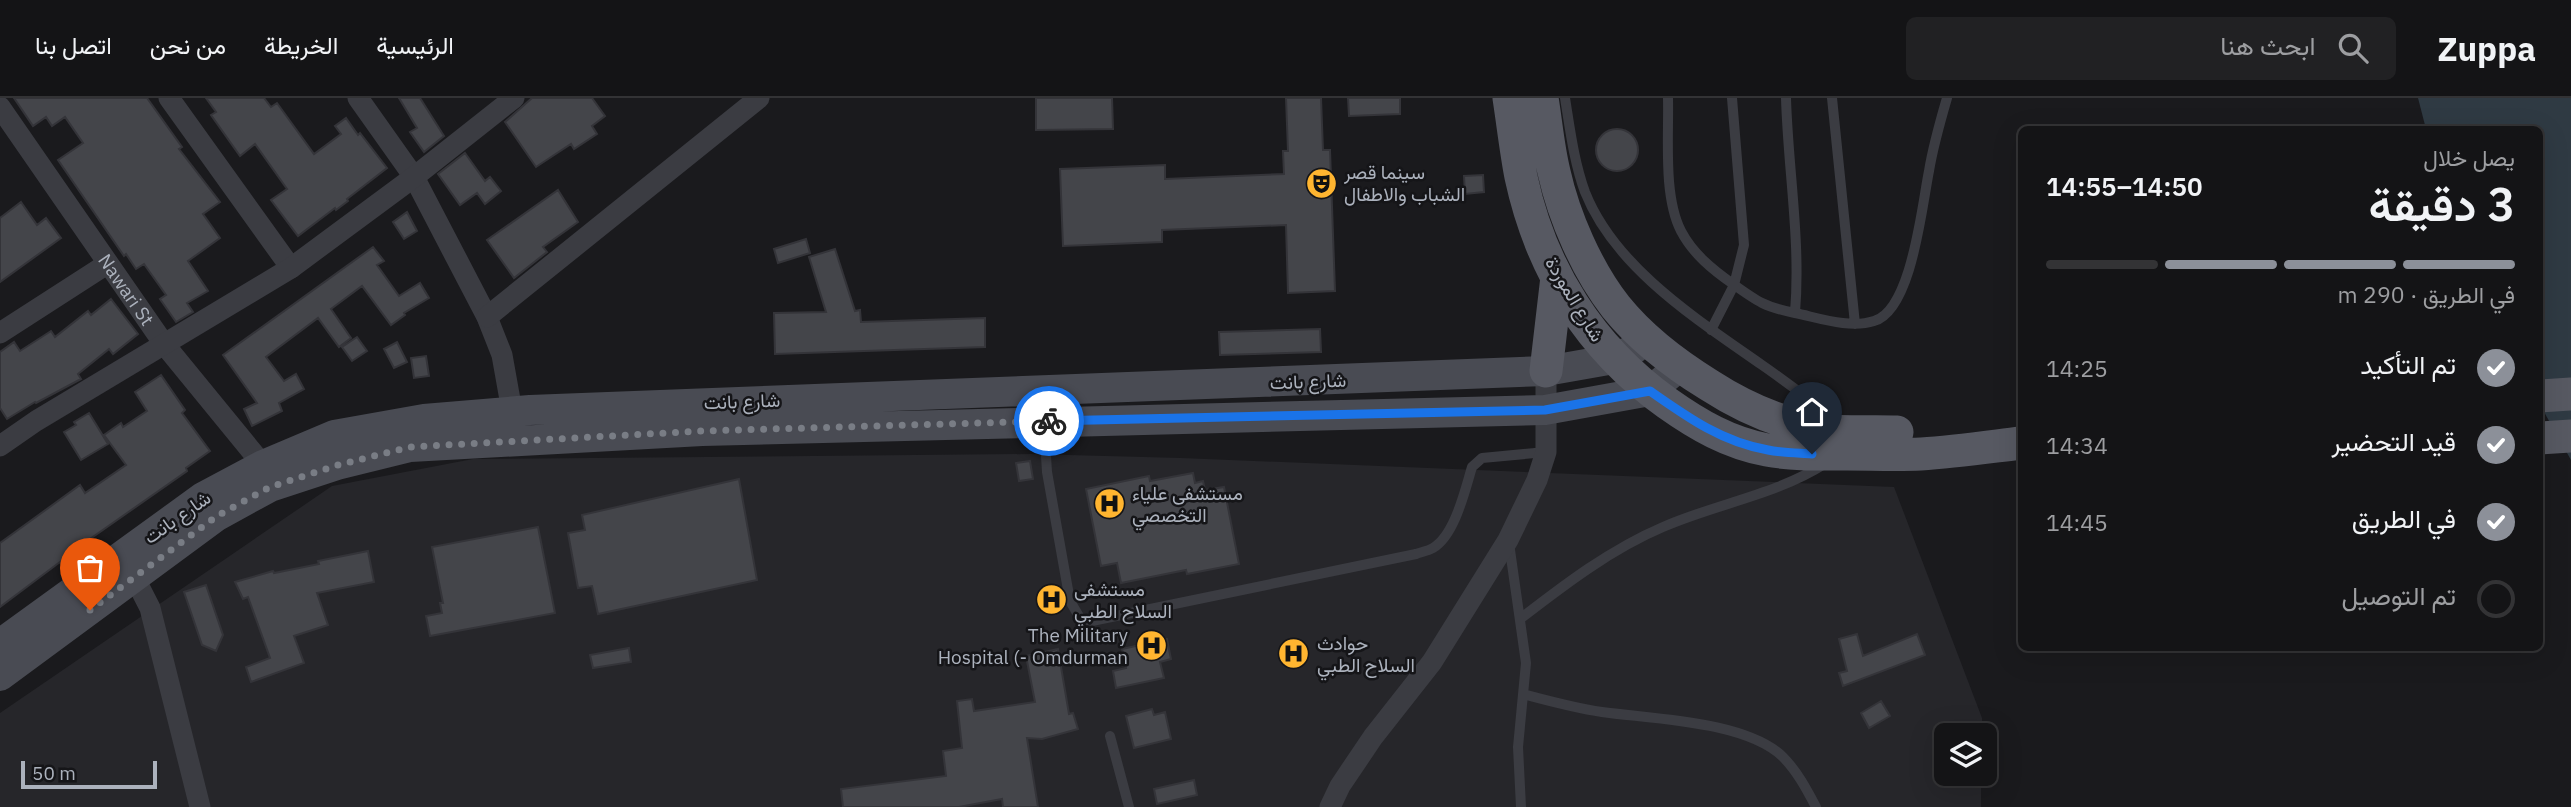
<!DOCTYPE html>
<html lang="ar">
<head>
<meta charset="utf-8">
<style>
	body { margin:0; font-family:"IBM Plex Sans",Vazirmatn,sans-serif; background:#212123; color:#f1f3f6; direction:rtl; height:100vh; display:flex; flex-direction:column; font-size:26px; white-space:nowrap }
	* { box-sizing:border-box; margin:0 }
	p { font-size:23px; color:#9d9ea1 }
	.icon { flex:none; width:38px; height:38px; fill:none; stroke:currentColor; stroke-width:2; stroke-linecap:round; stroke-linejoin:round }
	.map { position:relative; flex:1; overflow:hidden; direction:ltr }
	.panel { position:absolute; left:2018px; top:28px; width:525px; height:525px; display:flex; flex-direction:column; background:#141416; border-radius:10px; box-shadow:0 7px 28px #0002,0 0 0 2px #333335; direction:rtl }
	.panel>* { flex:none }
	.controls { position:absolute; left:1934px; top:625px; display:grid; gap:14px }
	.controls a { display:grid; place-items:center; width:63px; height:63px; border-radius:10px; background:#141416; box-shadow:0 7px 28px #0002,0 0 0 2px #333335; font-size:35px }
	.scale { position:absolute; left:21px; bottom:18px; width:136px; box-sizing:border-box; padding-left:7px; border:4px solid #acb2bd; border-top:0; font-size:19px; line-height:24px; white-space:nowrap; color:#acb2bd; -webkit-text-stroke:5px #151518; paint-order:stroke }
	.pin { position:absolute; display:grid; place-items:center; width:60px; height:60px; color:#fff; margin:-72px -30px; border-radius:50% 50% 50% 0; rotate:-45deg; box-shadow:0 0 7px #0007 }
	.pin .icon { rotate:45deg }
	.courier { position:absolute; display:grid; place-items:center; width:70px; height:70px; margin:-35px; border:5px solid #1a73e8; border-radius:50%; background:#fff; color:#222; box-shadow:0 2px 9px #0007 }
	.head em { font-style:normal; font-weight:600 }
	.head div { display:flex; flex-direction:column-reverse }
	.head { display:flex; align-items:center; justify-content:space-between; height:119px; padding:0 28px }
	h1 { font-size:46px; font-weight:600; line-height:52px }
	.bar { display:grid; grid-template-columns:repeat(4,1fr); gap:10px 7px; align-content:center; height:84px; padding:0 28px }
	.bar i { height:9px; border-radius:5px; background:#333335 }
	.bar .current { background:#8c9099 }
	.bar p { grid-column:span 4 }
	ol { padding:0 28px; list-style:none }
	li { display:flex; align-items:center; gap:21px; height:77px }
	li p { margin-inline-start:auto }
	li .icon { padding:7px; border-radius:50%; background:#8c9099; color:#fff; stroke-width:4 }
	li:last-child { color:#9d9ea1 }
	li i { width:38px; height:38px; border:4px solid #333335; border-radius:50% }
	header { display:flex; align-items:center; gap:42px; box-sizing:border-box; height:98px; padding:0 35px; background:#141416; border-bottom:2px solid #333335 }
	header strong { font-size:33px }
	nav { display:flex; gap:38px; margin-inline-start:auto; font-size:24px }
	.search { width:490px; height:63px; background:#212123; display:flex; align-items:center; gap:18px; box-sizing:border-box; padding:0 24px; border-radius:10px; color:#9d9ea1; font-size:26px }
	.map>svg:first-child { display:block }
	.built { fill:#26262a }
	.water { fill:#2f3a43 }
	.building { fill:#44454a; stroke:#343439; stroke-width:2 }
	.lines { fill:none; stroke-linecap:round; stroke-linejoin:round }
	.service { stroke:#3b3c42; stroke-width:10 }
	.minor { stroke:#3b3c42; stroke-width:21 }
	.secondary { stroke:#494b53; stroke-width:30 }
	.primary { stroke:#575962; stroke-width:33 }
	.done { stroke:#797d85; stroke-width:7; stroke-dasharray:0 12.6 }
	.route { stroke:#1a73e8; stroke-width:9 }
	.labels { text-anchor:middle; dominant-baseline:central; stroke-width:5; stroke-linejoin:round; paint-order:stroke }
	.poi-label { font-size:19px; fill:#acb2bd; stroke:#151518; text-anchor:start }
	.street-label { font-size:19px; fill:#acb2bd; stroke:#151518 }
</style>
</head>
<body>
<header>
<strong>Zuppa</strong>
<div class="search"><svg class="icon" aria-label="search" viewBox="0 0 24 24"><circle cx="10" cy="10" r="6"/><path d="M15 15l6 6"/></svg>ابحث هنا</div>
<nav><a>الرئيسية</a><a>الخريطة</a><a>من نحن</a><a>اتصل بنا</a></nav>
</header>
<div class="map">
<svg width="2571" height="709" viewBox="0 0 2571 709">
	<rect width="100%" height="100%" fill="#1a1a1d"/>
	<path class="built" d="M1031,356L1181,360L1894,389L1982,620V637H1946V676H1981V709H0V615L332,388L473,361Z"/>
	<path class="water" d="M2418,0H2571V362L2539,305V32L2426,31Z"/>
	<path class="building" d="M14,0H147L182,49L179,51L220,104L203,116L220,140L188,163L208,193L187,205L193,214L176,224L160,201L166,197L144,166L136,171L126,156L124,158L58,62L83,45L65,19L52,28L46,19L33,28Z
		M206,0H264L271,9L277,5L314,56L341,36L335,28L346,20L358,37L360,35L387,70L347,101L348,103L336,112L335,110L298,138L271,102L287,91L255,46L240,58L211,17L216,14Z
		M399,0H420L444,38L424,54L410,34L417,30Z
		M532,0H592L605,18L592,28L597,36L574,51L571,46L536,69L505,24Z
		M1036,0H1112L1113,31L1036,32Z
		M1286,0H1321L1323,52H1330L1335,193L1288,195L1286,127L1162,132V144L1063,148L1060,71L1165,67V81L1284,76L1283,53H1288Z
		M1348,0H1400V16L1349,18Z
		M1596 52a21 21 0 1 1 42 0a21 21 0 1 1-42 0Z
		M465,55L485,83L490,79L501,93L485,106L477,95L460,107L438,76Z
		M1483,77L1484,94L1465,96L1464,78Z
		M558,92L578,124L543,149L547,154L514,180L487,142Z
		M21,104L37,127L46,120L61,140L0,184V120Z
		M407,114L417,133L404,141L393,124Z
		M806,141L810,155L778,165L774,151Z
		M373,149L384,163L377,167L399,198L420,185L429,200L404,215L405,217L391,227L362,188L331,211L351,240L339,249L318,220L266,259L284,283L296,276L304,291L279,305L282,313L252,328L244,311L257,305L223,257Z
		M835,151L855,213L860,212L861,224L985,220V249L775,256L774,215L826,214L809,159Z
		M111,201L138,236L113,256L109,251L78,276L81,281L36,305L35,304L7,321L0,310V254L14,244L20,253L51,233L55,239L88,213L91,217Z
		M1320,231L1321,254L1220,257L1219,234Z
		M357,239L367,253L352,263L342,249Z
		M397,244L407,264L394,270L384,251Z
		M426,258L429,278L414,280L411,260Z
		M161,277L185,312L182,315L210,353L186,370L187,373L70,455L73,459L61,466L60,464L0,509V445L80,387L85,395L126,367L104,337L121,325L123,329L147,313L135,294Z
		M89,315L108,346L81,362L64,334L76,327L74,324Z
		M1030,363L1033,381L1019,383L1016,365Z
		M1193,375L1195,385L1203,383L1205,392L1224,389L1239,466L1187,476L1186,472L1121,485L1117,465L1101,468L1086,391L1149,378L1150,383Z
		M739,381L757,482L598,516L592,488L578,490L568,435L585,432L582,417Z
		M538,429L555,515L430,538L426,518L442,515L440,505H443L432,449Z
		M368,453L374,484L317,495L328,527L294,538L304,565L251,584L246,569L270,560L248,499L243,501L235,484L273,473L274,475L319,466L318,463Z
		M206,487L223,537L216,553L202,547L184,494Z
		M1857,536L1863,558L1917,536L1925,557L1843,588L1839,575L1847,573L1839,541Z
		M1167,541L1171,561L1160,564L1164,580L1116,590L1113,573L1126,570L1122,551Z
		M629,550L631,564L593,570L590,557Z
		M1058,551L1069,616L1073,615L1078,631L1042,641L1027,640L1038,709H1003L1002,701L959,709H843L841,691L946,678L943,653L962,650L957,603L972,601L974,613L1035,604L1026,558Z
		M1881,603L1890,618L1869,630L1861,615Z
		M1152,611L1154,617L1165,614L1171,641L1134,650L1126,618Z
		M1194,682L1197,697L1157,706L1154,691Z"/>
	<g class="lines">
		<path class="service" d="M1565,0C1570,31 1574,64 1585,94C1615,170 1698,222 1762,267C1788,285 1814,305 1839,324
			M1668,0C1669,39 1663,98 1681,133C1693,156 1713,172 1733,186C1758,204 1765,209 1795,215C1801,143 1788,71 1786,0
			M1832,0L1855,226
			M1795,215C1819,220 1850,231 1874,223C1912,212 1922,107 1929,73C1933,48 1940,24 1947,0
			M1711,232L1734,187L1744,147L1732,0
			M1044,326L1047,374L1070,503L1080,520L1092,523L1416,456C1421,454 1428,453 1433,450C1455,437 1465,392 1472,369L1482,360L1546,354
			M1509,445L1526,565L1518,649L1521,709
			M1520,521C1564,487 1611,451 1663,429C1718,405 1774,398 1826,365
			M1523,596C1549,603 1575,610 1602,614C1652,621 1746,623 1783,659C1797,673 1807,692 1816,709
			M1110,638L1129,709"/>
		<g class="minor">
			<path d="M169,0L291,170"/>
			<path d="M358,0L414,79L487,219L502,257L512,313"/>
			<path id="s1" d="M0,9L164,246L263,367"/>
			<path d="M487,219L759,0"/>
			<path d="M0,235L107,166"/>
			<path d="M0,348L36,323L291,170L414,79L514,0"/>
			<path d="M128,467L150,510L200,709"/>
			<path d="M1330,709L1340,688L1373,639L1432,564L1508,442L1537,382L1546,354V273"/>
		</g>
		<path class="secondary" d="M0,546L203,399L263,367L334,337L424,321L530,312L1546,273L1614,261L1634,251
			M0,578L217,418L270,389L337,367L410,349L702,333L1545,312L1650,293L1679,269"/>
		<path class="primary" d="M1509,0C1513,26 1516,53 1521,79C1541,172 1590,250 1667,305C1698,327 1729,345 1767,352C1793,357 1821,356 1847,356C1871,356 1896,357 1921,356C1954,354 1988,349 2021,345
			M1542,0C1546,24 1548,50 1554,74C1564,119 1587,172 1616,209C1641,240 1675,266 1709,287C1743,309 1781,326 1822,332C1846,335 1872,333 1897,334
			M1546,273L1557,179
			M2539,298L2571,296
			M2539,340L2571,338"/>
	</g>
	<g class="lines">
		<path class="done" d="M90,512L217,418L270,389L338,367L410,349L702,333L1049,323"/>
		<path class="route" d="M1049,323L1545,312L1650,293C1687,319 1722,344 1768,352C1782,355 1798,355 1812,356"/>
	</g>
	<defs>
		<symbol id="theatre-disc" viewBox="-11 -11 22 22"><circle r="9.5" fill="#ffb530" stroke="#151518"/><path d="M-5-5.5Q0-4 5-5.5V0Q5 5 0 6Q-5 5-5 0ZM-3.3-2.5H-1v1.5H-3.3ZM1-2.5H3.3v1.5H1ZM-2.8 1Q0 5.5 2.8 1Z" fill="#111"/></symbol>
		<symbol id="hospital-disc" viewBox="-11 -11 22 22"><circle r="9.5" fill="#ffb530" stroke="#151518"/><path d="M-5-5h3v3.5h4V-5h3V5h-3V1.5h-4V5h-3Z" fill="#111"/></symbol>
	</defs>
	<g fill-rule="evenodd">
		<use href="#theatre-disc" x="1304" y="68" width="35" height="35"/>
		<use href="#hospital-disc" x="1092" y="388" width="35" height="35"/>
		<use href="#hospital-disc" x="1034" y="484" width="35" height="35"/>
		<use href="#hospital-disc" x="1134" y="530" width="35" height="35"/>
		<use href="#hospital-disc" x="1276" y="538" width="35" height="35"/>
	</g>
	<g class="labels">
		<g class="poi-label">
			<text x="1344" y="74">سينما قصر<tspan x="1344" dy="22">الشباب والاطفال</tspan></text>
			<text x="1132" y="395">مستشفى علياء<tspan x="1132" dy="22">التخصصي</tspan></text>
			<text x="1074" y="491">مستشفى<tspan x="1074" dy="22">السلاح الطبي</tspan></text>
			<text x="1128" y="537" text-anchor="end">The Military<tspan x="1128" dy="22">Hospital (- Omdurman</tspan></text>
			<text x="1317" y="545">حوادث<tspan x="1317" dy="22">السلاح الطبي</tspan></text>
		</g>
		<g class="street-label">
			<text stroke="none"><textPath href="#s1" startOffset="222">Nawari St</textPath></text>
			<text transform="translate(1575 201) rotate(59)">شارع الموردة</text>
			<text transform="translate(1308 283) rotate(-2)">شارع بانت</text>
			<text transform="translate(742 303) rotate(-2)">شارع بانت</text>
			<text transform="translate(177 419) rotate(-35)">شارع بانت</text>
		</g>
	</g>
</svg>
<div class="controls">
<a><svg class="icon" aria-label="layers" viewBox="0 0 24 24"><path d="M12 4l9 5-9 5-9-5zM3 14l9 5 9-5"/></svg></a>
</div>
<div class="scale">50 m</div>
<div class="pin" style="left:90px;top:512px;background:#ea580c"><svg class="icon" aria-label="bag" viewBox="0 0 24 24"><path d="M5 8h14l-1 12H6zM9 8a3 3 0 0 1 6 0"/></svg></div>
<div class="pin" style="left:1812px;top:356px;background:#1f2937"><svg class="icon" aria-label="home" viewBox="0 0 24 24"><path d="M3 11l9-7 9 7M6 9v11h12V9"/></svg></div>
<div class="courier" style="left:1049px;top:323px"><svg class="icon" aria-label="bike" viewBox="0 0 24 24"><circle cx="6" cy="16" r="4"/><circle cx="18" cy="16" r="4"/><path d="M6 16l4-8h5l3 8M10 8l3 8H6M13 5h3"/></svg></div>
<section class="panel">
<div class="head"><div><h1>3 دقيقة</h1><p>يصل خلال</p></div><em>14:50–14:55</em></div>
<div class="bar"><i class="current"></i><i class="current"></i><i class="current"></i><i></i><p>في الطريق · 290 m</p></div>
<ol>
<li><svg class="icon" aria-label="check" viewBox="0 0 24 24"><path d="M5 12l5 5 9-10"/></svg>تم التأكيد<p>14:25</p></li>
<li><svg class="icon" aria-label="check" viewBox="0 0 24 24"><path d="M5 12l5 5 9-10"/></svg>قيد التحضير<p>14:34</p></li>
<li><svg class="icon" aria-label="check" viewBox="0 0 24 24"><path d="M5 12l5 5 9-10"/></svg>في الطريق<p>14:45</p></li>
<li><i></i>تم التوصيل</li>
</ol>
</section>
</div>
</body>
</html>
